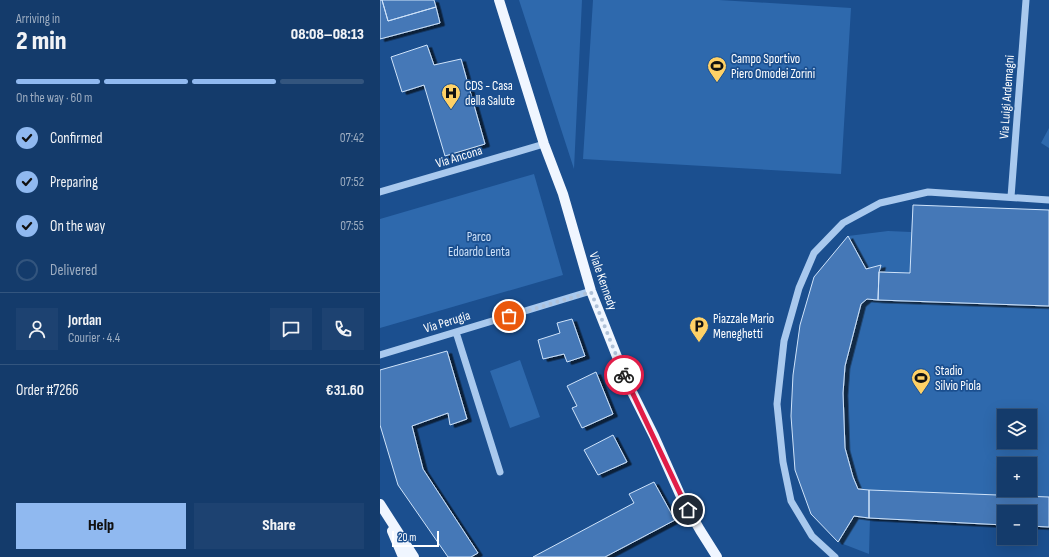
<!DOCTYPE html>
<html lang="en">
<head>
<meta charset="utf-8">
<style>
	body { margin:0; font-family:"Sofia Sans Condensed",sans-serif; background:#1d4271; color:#f1f3f6; height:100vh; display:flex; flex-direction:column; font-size:15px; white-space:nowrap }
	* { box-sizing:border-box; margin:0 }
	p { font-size:13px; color:#9dadc1 }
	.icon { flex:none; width:22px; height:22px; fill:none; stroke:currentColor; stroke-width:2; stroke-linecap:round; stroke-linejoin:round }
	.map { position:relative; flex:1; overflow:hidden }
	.sheet { display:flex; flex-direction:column; background:#143b6b; width:380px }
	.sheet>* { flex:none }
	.fabs { position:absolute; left:617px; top:409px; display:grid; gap:8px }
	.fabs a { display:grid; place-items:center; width:40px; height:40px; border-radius:0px; background:#143b6b; box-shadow:0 4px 16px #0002,0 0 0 1px #33557e; font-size:20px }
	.scale { position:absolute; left:12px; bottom:10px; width:47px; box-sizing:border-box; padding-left:4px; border:2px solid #fff; border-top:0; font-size:11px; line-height:14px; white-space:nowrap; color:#fff; -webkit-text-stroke:3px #1b4f8f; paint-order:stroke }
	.pin { position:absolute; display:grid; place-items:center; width:34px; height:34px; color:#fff; margin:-17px; border:2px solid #fff; border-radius:50%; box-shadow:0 1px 4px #0007 }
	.courier { position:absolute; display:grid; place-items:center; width:40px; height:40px; margin:-20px; border:3px solid #e11d48; border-radius:50%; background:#fff; color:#222; box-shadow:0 1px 5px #0007 }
	.headline em { font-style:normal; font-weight:800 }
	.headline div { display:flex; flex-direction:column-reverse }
	.headline { display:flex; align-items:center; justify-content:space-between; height:68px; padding:0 16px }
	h1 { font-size:26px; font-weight:800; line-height:30px }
	.bar { display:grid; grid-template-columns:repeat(4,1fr); gap:6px 4px; align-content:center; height:48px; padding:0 16px }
	.bar i { height:5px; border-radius:3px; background:#33557e }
	.bar .on { background:#90b9f0 }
	.bar p { grid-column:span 4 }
	.line { display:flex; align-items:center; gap:10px; padding:0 16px; border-top:1px solid #33557e }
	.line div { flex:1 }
	.round { display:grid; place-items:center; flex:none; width:42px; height:42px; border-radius:0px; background:#1d4271 }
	ol { padding:0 16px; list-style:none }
	li { display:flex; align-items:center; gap:12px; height:44px }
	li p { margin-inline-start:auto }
	li .icon { padding:4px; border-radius:50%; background:#90b9f0; color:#111; stroke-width:4 }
	li:last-child { color:#9dadc1 }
	li i { width:22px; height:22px; border:2px solid #33557e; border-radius:50% }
	.action { display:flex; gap:8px; margin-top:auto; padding:8px 16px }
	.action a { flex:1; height:46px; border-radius:0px; background:#90b9f0; color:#111; font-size:16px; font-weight:800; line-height:46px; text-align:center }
	.action a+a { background:#1d4271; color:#f1f3f6 }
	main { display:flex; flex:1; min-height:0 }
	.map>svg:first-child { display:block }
	.green { fill:#2e69ad; fill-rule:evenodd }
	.building { fill:#4478b7; stroke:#cfe3fa; filter:url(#shadow) }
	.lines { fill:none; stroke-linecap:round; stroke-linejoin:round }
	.minor { stroke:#a9c9ee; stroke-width:7 }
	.major { stroke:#f0f6ff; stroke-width:10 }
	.done { stroke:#afc1d8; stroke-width:4; stroke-dasharray:0 7.2 }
	.route { stroke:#e11d48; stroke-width:5 }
	.labels { text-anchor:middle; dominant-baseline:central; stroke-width:3.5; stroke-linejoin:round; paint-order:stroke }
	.poi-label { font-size:13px; fill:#fff; stroke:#1b4f8f; text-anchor:start }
	.street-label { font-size:13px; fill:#fff; stroke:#1b4f8f }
	.park-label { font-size:13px; fill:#cfe3fa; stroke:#1b4f8f }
</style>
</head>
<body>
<main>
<section class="sheet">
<div class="headline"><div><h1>2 min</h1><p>Arriving in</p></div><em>08:08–08:13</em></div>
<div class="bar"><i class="on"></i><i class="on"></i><i class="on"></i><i></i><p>On the way · 60 m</p></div>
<ol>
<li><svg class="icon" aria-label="check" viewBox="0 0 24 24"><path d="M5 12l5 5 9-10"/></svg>Confirmed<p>07:42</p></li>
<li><svg class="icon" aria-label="check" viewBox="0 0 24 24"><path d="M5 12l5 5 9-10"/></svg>Preparing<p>07:52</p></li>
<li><svg class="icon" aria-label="check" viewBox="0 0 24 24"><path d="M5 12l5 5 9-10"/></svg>On the way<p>07:55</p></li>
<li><i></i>Delivered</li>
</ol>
<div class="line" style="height:72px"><a class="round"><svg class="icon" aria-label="person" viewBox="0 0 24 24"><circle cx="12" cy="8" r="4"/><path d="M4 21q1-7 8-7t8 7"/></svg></a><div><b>Jordan</b><p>Courier · 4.4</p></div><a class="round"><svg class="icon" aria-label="chat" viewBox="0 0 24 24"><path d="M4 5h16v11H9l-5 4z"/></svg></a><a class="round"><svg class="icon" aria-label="phone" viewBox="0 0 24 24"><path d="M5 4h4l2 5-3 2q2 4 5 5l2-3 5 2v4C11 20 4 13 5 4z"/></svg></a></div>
<div class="line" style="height:52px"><div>Order #7266</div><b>€31.60</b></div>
<div class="action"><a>Help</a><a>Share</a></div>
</section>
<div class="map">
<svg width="669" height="557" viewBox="0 0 669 557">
	<defs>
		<filter id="shadow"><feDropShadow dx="4.5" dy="2.5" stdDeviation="0" flood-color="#0009"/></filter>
	</defs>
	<rect width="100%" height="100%" fill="#1b4f8f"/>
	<path class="green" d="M139,0H202L194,169Z
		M213,0H339L471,8L461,174L203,159Z
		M669,128V148L661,143Z
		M154,174L183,275L0,328V219Z
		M533,205L669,210V527L650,512H624V525L490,518L489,554L458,542L431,514L411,416L413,375L420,325L434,277L468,236L508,231L531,232ZM624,416H650V442H624ZM624,464H650V490H624Z
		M140,360L160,417L130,428L110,371Z"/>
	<path class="building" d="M0,0H2L8,21L56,7L60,23L0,39Z
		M2,0H54L56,7L8,21Z
		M47,45L54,65L81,59L105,144L65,156L44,85L22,92L11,57Z
		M533,205L669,210V306L498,300L499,272L530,273Z
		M468,236L486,269L501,265L499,272L498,300L487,299L481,304L465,366L463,393L465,448L473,477L478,489L489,490V518L474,516L458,542L431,514L415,470L411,416L413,375L420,325L434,277Z
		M192,319L205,356L187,362L184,354L163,359L158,340L180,333L177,323Z
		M67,351L87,419L70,425L68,413L32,426L43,469L98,553L91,557H68L18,485L0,425V370Z
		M216,372L233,414L202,428L192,408L197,406L187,386Z
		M233,435L247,462L218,475L204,450Z
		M274,482L295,520L225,557H153L254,503L249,494Z
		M489,490L669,497V527L650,526V512H624V525L489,518Z"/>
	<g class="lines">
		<path class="minor" d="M0,192L164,144
			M631,197L646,0
			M76,332L120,472
			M0,355L211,291
			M455,557L432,536L411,501L403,462L397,404L404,341L419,288L434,253L463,223L500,203L548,192L669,200"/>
		<path class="major" d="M119,0L164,144L183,194L211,291L247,382L274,436L302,499L320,530L337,557
			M0,504L34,557
			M12,531L23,557"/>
	</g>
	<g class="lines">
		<path class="done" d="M129,316L211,292L244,375"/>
		<path class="route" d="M244,375L308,510"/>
	</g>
	<defs>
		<symbol id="stadium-pin" viewBox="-11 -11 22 30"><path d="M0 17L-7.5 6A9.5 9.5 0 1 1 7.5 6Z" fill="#ffd166" stroke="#1b4f8f"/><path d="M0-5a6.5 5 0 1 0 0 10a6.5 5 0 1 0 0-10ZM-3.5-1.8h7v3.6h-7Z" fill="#111"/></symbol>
		<symbol id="hospital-pin" viewBox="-11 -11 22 30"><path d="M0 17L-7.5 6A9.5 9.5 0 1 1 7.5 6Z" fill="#ffd166" stroke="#1b4f8f"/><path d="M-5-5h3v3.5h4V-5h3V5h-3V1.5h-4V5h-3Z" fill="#111"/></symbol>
		<symbol id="parking-pin" viewBox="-11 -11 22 30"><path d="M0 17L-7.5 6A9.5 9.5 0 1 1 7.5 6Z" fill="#ffd166" stroke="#1b4f8f"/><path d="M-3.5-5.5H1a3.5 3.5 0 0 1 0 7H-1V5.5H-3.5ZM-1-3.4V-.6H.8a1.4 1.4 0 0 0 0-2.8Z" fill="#111"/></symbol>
	</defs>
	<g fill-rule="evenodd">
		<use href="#stadium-pin" x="326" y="55" width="22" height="30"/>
		<use href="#hospital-pin" x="60" y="82" width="22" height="30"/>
		<use href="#parking-pin" x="308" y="315" width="22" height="30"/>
		<use href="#stadium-pin" x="530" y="367" width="22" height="30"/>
	</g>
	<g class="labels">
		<g class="poi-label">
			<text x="351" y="59">Campo Sportivo<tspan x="351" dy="15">Piero Omodei Zorini</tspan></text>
			<text x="85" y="86">CDS - Casa<tspan x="85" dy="15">della Salute</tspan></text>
			<text x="333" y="319">Piazzale Mario<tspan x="333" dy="15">Meneghetti</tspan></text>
			<text x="555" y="371">Stadio<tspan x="555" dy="15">Silvio Piola</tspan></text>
		</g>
		<g class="street-label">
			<text transform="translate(627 97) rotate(-86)">Via Luigi Ardemagni</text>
			<text transform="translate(79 157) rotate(-17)">Via Ancona</text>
			<text transform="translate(223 281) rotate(71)">Viale Kennedy</text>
			<text transform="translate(67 322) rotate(-17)">Via Perugia</text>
		</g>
		<g class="park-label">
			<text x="99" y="237">Parco<tspan x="99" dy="15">Edoardo Lenta</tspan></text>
		</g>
	</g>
</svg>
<div class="fabs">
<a><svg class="icon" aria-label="layers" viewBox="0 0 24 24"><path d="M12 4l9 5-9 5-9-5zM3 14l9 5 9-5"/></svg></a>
<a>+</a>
<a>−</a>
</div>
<div class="scale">20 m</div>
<div class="pin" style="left:129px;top:316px;background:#ea580c"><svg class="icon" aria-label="bag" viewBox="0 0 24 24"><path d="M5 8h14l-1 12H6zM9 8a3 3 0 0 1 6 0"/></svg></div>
<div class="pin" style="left:308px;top:510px;background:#1f2937"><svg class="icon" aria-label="home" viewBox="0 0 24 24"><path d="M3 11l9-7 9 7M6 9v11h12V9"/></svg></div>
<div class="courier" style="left:244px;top:375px"><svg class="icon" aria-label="bike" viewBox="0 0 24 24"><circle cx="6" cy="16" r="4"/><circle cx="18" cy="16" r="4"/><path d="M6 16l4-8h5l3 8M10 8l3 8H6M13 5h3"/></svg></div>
</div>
</main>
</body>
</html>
